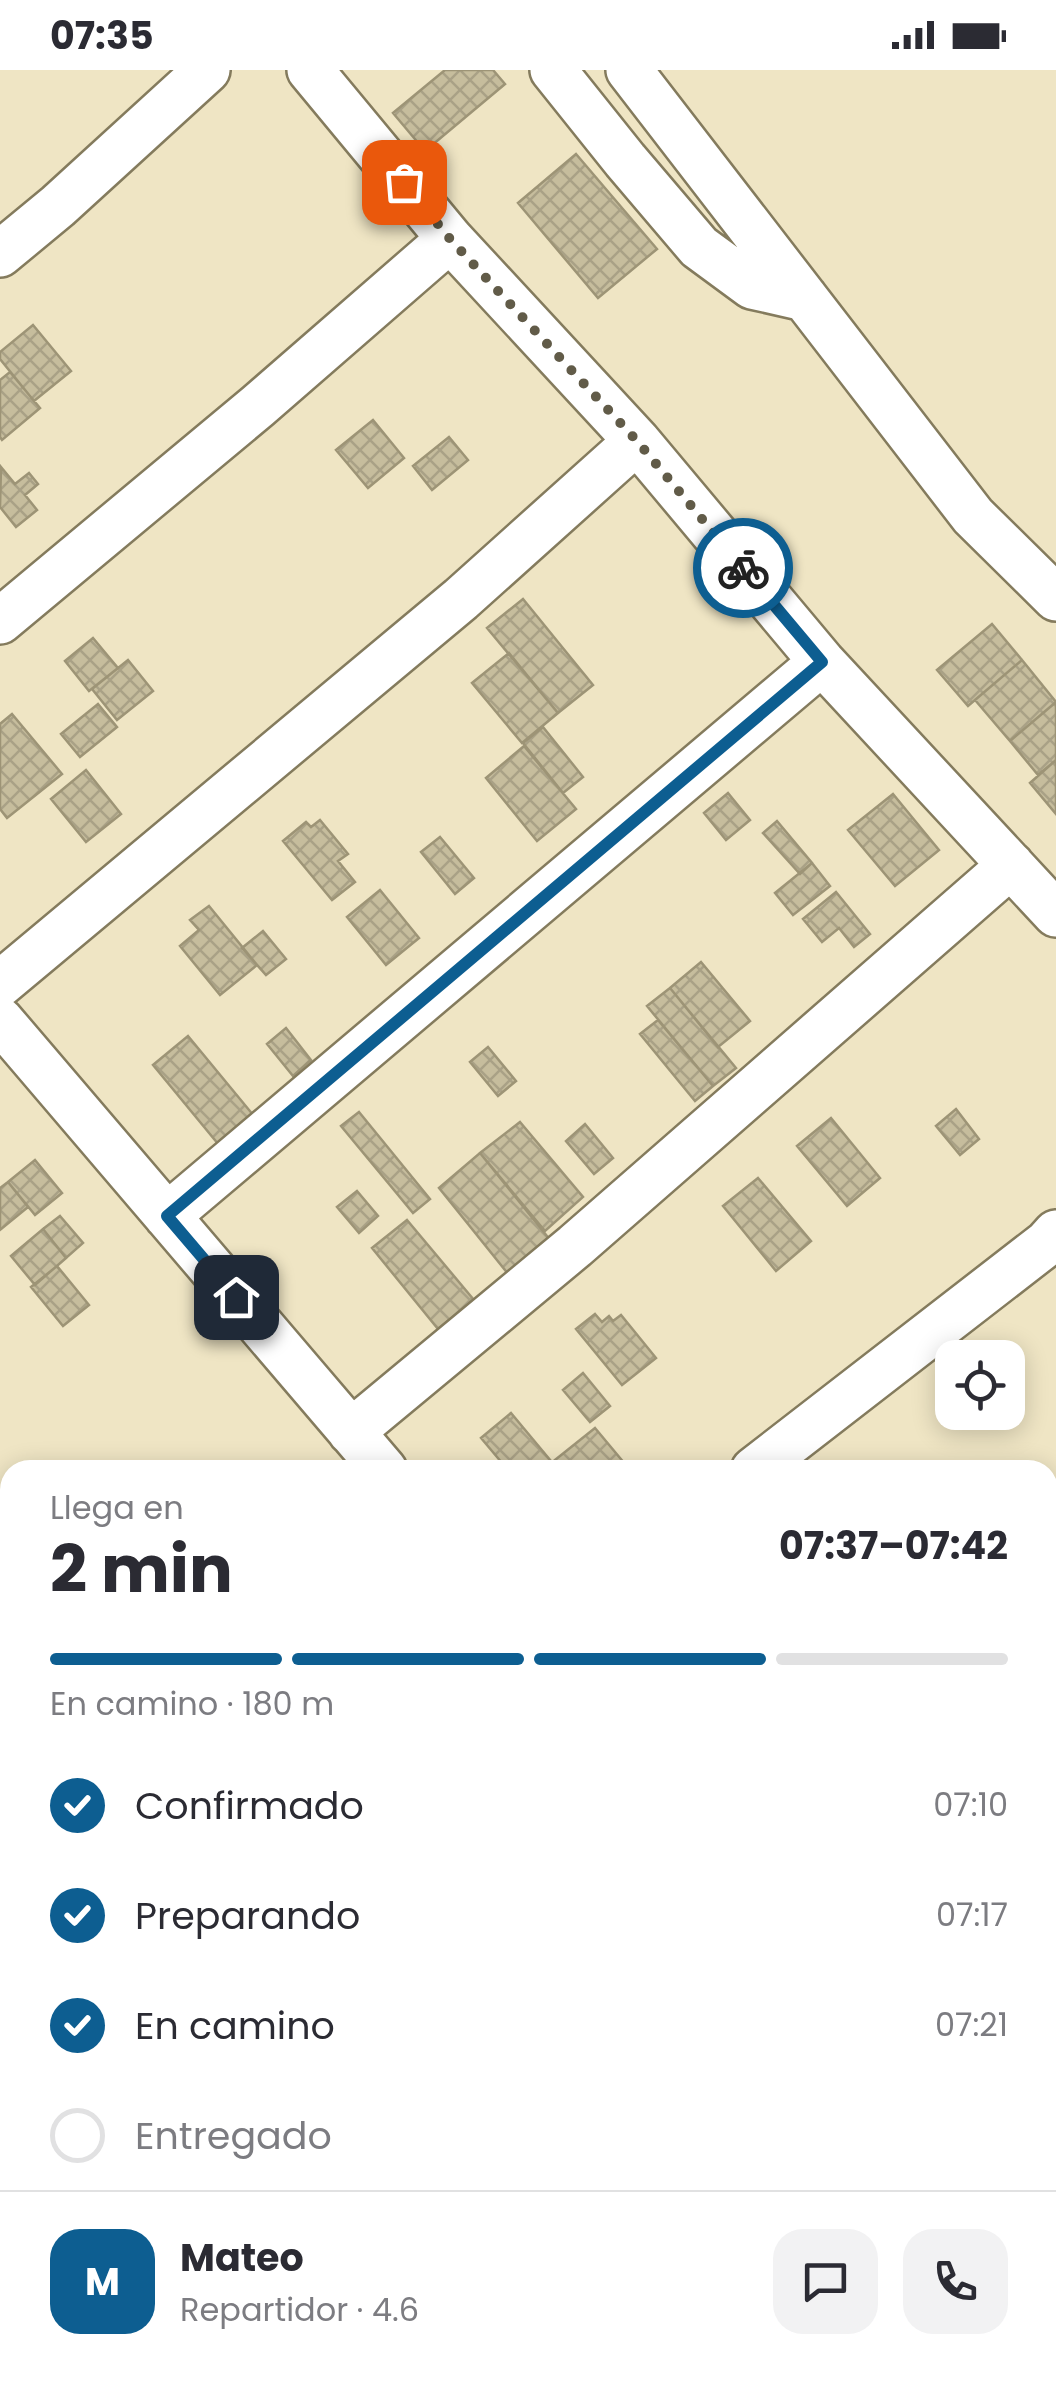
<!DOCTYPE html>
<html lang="es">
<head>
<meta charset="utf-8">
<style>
	body { margin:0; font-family:Poppins,sans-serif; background:#f2f2f3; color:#2b2b33; height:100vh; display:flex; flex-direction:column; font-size:38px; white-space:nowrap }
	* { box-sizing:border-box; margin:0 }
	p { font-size:32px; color:#7c7c81 }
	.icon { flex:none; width:55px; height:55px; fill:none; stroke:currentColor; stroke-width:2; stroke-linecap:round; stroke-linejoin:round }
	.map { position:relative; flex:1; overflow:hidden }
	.panel { position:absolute; left:0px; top:1390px; width:1058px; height:932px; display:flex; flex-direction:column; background:#fff; border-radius:30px 30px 0 0; box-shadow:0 5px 25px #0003 }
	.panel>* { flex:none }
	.tools { position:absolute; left:935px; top:1270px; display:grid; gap:20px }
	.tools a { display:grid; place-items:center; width:90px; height:90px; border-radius:20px; background:#fff; box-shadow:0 5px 25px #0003; font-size:50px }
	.pin { position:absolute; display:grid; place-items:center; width:85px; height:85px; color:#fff; margin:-42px; border-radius:20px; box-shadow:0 5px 15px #0006 }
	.courier { position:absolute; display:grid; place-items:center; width:100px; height:100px; margin:-50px; border:8px solid #0d5e91; border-radius:50%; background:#fff; color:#222; box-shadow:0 2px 12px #0007 }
	.headline em { font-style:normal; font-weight:700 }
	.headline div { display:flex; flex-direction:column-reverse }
	.headline { display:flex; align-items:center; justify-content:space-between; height:170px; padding:0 50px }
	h1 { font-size:65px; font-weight:700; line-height:75px }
	.bar { display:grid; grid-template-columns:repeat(4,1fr); gap:15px 10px; align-content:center; height:120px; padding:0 50px }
	.bar i { height:12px; border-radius:8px; background:#e1e1e2 }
	.bar .selected { background:#0d5e91 }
	.bar p { grid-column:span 4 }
	.line { display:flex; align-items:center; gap:25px; padding:0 50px; border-top:2px solid #e1e1e2 }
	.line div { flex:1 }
	.round { display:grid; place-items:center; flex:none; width:105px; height:105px; border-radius:30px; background:#f2f2f3 }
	ol { padding:0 50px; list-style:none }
	li { display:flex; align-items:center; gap:30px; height:110px }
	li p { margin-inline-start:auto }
	li .icon { padding:10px; border-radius:50%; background:#0d5e91; color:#fff; stroke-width:4 }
	li:last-child { color:#7c7c81 }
	li i { width:55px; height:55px; border:5px solid #e1e1e2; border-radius:50% }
	.status { display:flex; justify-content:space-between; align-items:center; height:70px; padding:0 50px; background:#fff; direction:ltr }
	.status svg { height:28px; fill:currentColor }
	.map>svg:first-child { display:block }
	.building { fill:url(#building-cross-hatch); stroke:#9d9476; stroke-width:2.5 }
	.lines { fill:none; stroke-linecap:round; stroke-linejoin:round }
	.street-casing { stroke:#847b5d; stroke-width:50 }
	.street { stroke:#fff; stroke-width:45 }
	.done { stroke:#615b48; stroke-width:10; stroke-dasharray:0 18 }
	.route { stroke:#0d5e91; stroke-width:12 }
</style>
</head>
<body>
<div class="status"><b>07:35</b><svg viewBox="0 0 49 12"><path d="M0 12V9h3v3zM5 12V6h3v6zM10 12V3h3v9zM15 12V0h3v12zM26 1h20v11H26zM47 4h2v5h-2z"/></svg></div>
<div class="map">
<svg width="1056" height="2321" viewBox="0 0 1056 2321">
	<defs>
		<pattern id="building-cross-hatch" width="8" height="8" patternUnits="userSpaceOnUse" patternTransform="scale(2.5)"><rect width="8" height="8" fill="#c6bd9d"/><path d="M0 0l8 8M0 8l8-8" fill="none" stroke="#a9a186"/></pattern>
	</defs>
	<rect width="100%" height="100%" fill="#efe5c4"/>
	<path class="building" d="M445,0H493L505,14L425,81L393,43Z
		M576,84L657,179L598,228L518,133Z
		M33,255L71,301L34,331L0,289V282Z
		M10,302L40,338L2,370L0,367V310Z
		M373,350L404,388L368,418L336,380Z
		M449,367L468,390L432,420L413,396Z
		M1,397L15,414L29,403L38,414L25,425L37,440L16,457L0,437Z
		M523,529L593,615L558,643L487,558Z
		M992,554L1022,590L968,636L937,600Z
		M93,568L118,598L89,621L65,591Z
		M509,583L558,643L522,673L472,613Z
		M128,590L153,621L117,650L92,619Z
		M1022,590L1056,632L1010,671L975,630Z
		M1056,632V690L1038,705L1010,671Z
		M98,634L117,657L80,687L61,664Z
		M12,644L62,704L7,748L0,739V654Z
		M543,657L583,707L563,723L523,673Z
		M524,676L576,739L537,771L486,708Z
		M1056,690V744L1030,713Z
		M86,700L121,744L86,772L51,729Z
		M728,723L750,750L726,770L704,743Z
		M893,724L939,780L895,816L848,760Z
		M320,750L348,784L338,791L355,812L332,830L283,771L306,752L311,757Z
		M777,751L812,793L800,804L763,763Z
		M440,767L474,808L455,824L421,782Z
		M812,793L830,816L793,845L775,823Z
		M380,820L419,868L386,895L347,847Z
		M836,822L870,864L854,877L839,858L822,872L803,849Z
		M209,836L257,895L220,925L180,876L199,860L190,850Z
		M263,861L286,889L266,905L242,878Z
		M701,892L750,951L718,977L670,918Z
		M670,918L736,998L713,1016L647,936Z
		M658,950L713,1016L695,1031L640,964Z
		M286,958L311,990L293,1006L267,974Z
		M188,966L254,1046L219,1075L153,995Z
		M488,977L516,1011L498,1026L470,992Z
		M956,1039L979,1069L960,1085L936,1056Z
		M359,1042L430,1129L413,1143L341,1056Z
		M831,1048L880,1108L847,1136L797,1076Z
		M520,1052L583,1127L545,1161L480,1083Z
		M585,1054L613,1088L594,1104L566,1071Z
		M480,1083L551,1171L509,1205L439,1118Z
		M35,1090L62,1123L35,1145L8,1112Z
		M758,1108L811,1171L776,1201L723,1136Z
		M8,1112L28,1137L0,1160V1118Z
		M357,1121L378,1146L359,1163L337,1137Z
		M60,1146L83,1173L66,1188L43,1159Z
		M407,1150L474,1230L438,1259L372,1178Z
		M43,1159L66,1188L35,1215L11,1186Z
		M57,1196L89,1235L63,1256L31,1217Z
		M595,1244L602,1252L609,1246L613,1251L621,1245L656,1288L622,1315L576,1259Z
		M583,1303L610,1336L590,1352L563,1320Z
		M511,1343L551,1391L540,1400H508L481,1368Z
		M595,1358L630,1400H563L555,1390Z"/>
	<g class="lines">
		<defs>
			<path id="street" d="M310,0L450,169L637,371L822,592L1056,844
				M553,0L625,90L699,177L752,216L805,228
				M629,0L973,446L1056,528
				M0,184L58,136L207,0
				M0,551L258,336L450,169
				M0,914L461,529L637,371
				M0,950L384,1400
				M167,1146L822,592
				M351,1362L575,1176L1011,795
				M754,1400L1047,1173L1056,1163
				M0,1544L10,1547
				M0,1835L10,1839
				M1048,2242L1056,2246"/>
		</defs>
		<use href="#street" class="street-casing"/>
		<use href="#street" class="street"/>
	</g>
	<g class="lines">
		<path class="done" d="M404,112L450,169L637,371L743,498"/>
		<path class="route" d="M236,1227L167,1146L822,592L743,498"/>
	</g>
</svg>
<div class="tools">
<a><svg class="icon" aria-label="locate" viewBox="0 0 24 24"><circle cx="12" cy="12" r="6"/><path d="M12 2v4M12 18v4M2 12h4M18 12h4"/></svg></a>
</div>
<div class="pin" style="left:404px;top:112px;background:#ea580c"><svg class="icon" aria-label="bag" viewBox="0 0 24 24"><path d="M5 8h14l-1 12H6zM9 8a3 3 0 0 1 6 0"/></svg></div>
<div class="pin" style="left:236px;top:1227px;background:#1f2937"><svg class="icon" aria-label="home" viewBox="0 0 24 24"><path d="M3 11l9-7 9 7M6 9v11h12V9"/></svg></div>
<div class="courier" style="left:743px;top:498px"><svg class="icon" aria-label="bike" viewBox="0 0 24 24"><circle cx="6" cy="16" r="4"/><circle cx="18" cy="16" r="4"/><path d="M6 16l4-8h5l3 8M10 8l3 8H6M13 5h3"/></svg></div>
<section class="panel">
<div class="headline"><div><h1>2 min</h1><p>Llega en</p></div><em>07:37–07:42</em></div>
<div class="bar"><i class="selected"></i><i class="selected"></i><i class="selected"></i><i></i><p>En camino · 180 m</p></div>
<ol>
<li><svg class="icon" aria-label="check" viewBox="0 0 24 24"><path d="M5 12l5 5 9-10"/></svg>Confirmado<p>07:10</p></li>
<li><svg class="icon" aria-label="check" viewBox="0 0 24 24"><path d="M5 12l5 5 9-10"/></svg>Preparando<p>07:17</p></li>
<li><svg class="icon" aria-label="check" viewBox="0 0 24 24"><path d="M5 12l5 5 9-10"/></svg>En camino<p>07:21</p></li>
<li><i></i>Entregado</li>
</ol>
<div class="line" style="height:180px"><b class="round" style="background:#0d5e91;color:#fff">M</b><div><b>Mateo</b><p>Repartidor · 4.6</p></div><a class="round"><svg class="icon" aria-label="chat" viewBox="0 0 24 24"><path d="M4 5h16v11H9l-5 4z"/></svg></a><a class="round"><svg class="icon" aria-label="phone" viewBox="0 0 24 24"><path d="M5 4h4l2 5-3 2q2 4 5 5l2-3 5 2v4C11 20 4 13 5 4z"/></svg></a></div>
</section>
</div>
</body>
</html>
